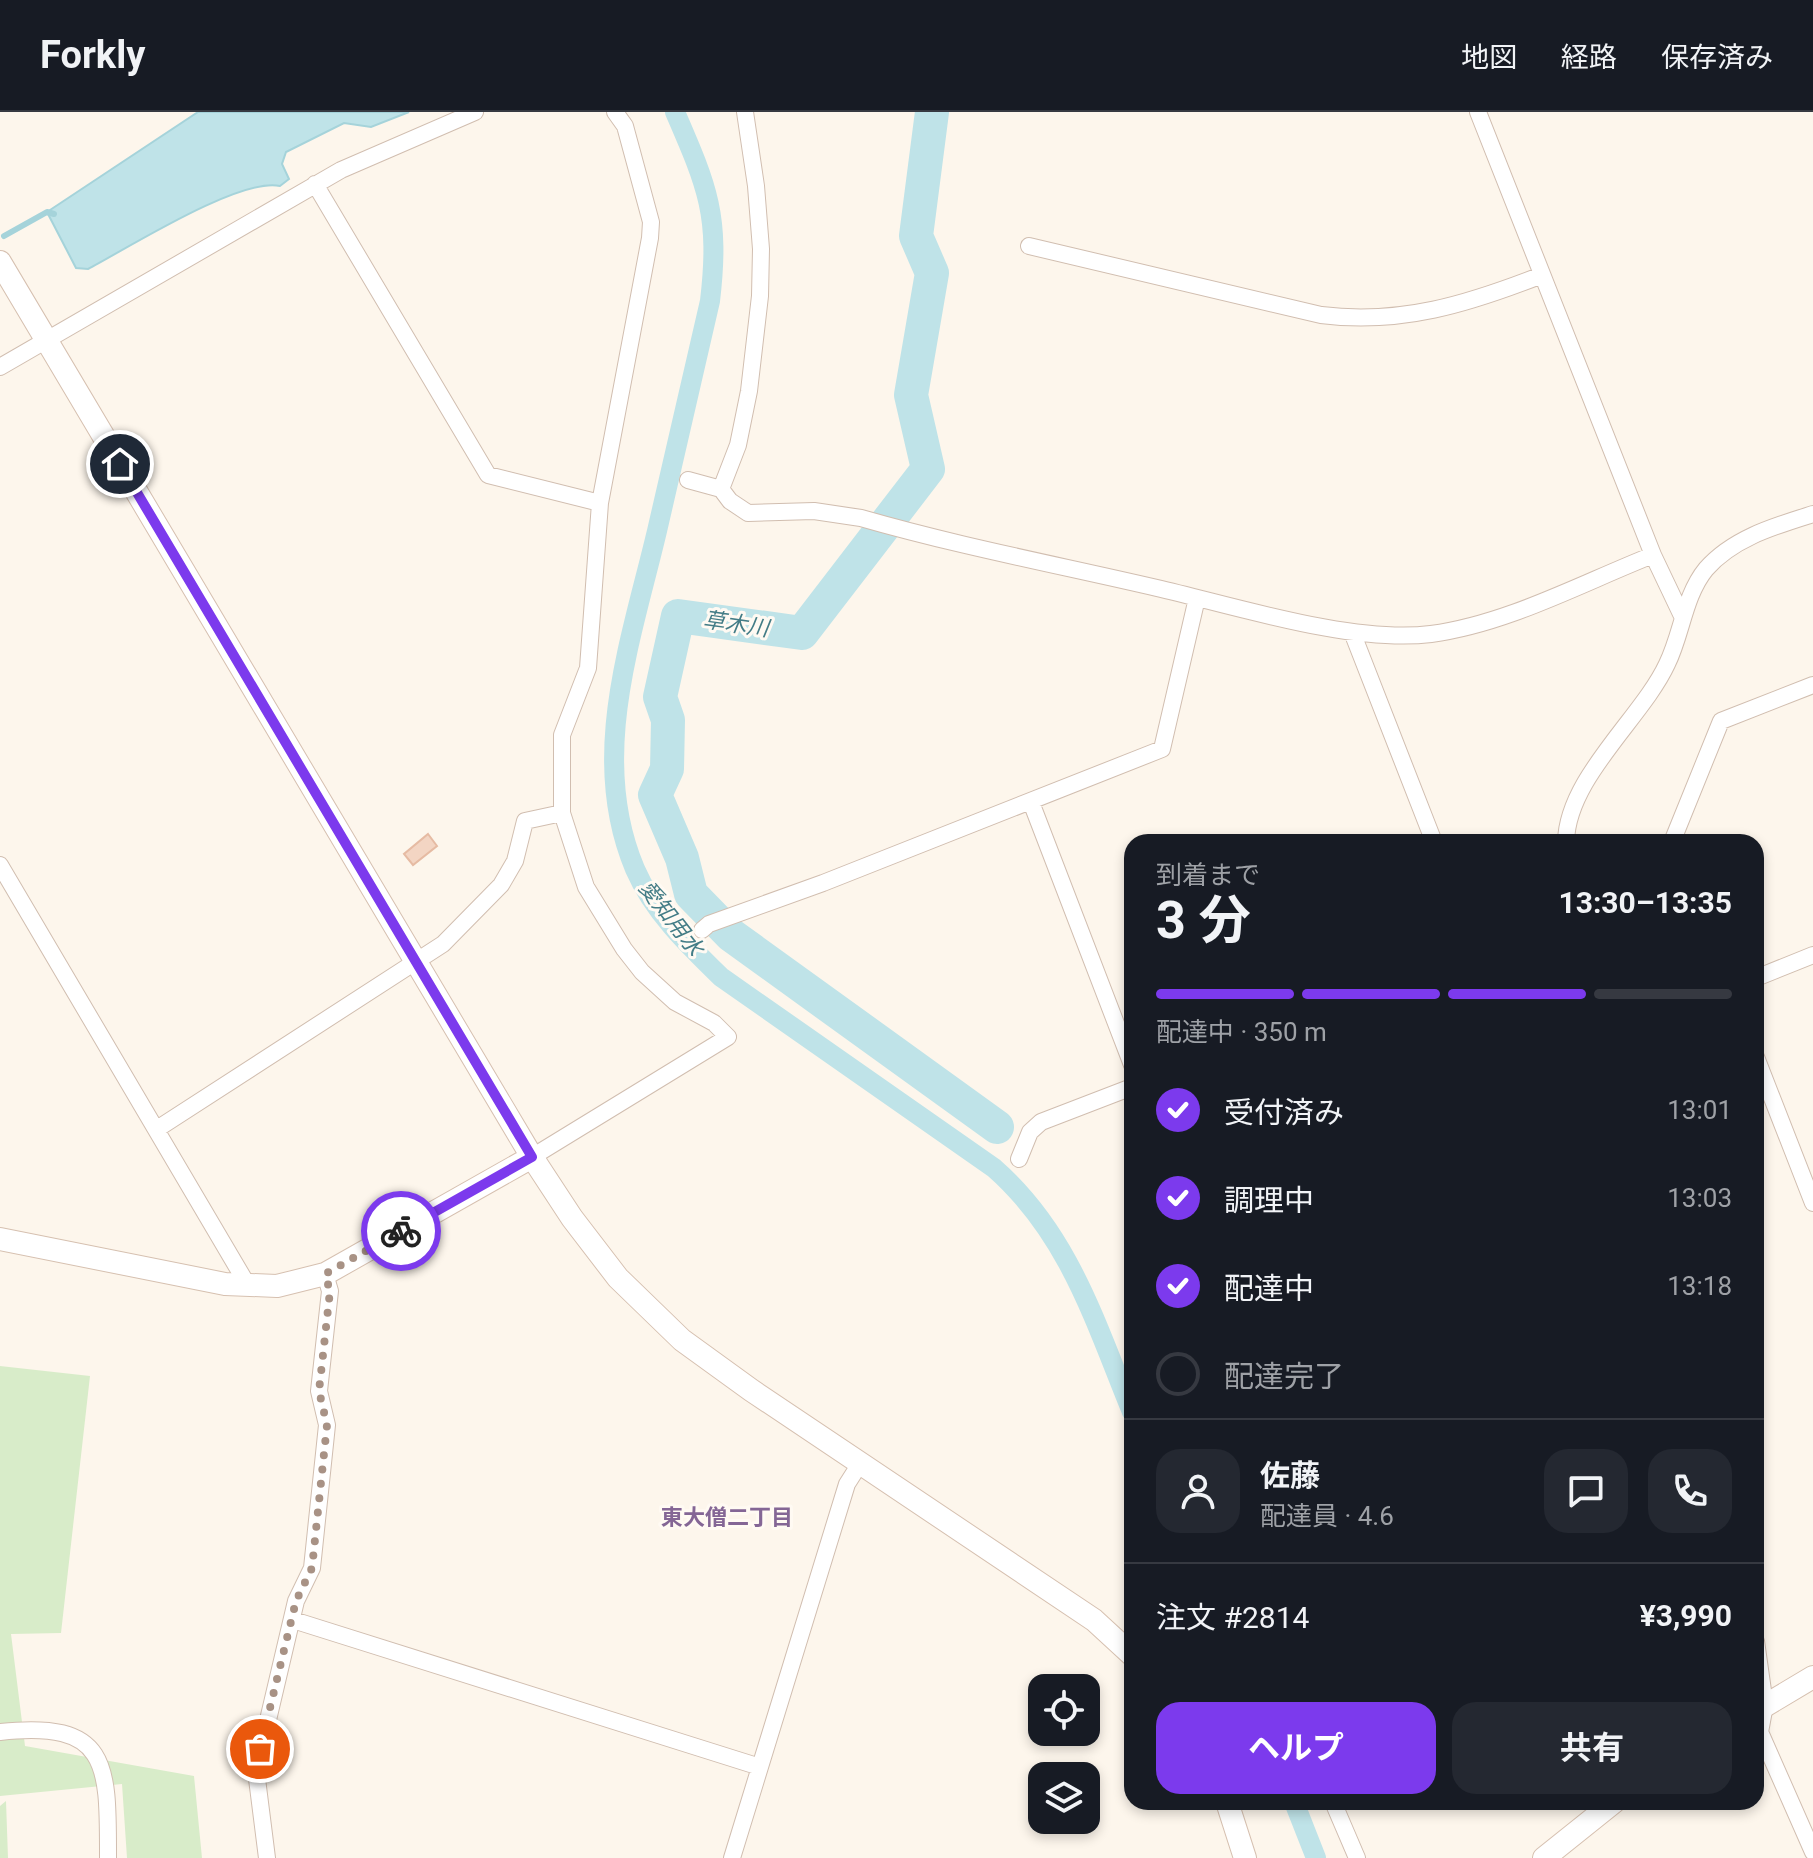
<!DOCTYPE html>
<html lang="ja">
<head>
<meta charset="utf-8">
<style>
	body { margin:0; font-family:Roboto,"Noto Sans JP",sans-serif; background:#242831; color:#f1f3f6; height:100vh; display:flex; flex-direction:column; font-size:30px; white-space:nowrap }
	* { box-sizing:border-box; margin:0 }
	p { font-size:26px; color:#9ea1a6 }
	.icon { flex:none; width:44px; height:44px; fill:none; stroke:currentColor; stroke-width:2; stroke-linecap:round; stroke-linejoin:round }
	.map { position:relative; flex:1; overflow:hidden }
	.side { position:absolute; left:1124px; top:722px; width:640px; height:976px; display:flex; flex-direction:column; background:#171b24; border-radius:24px; box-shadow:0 4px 12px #0003 }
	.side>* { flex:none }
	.controls { position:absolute; left:1028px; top:1562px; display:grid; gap:16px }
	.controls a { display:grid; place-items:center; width:72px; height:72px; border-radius:16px; background:#171b24; box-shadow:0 4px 12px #0003; font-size:40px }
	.pin { position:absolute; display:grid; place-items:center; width:68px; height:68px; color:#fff; margin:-34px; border:4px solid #fff; border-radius:50%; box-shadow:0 2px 8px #0007 }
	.courier { position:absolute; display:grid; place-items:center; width:80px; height:80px; margin:-40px; border:6px solid #7c3aed; border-radius:50%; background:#fff; color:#222; box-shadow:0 2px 10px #0007 }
	.head em { font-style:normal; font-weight:700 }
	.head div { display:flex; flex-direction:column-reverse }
	.head { display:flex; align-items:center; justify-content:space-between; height:136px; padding:0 32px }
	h1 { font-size:52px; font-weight:700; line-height:60px }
	.bar { display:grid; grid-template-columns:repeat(4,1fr); gap:12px 8px; align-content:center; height:96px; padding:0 32px }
	.bar i { height:10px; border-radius:6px; background:#363941 }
	.bar .current { background:#7c3aed }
	.bar p { grid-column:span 4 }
	.line { display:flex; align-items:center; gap:20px; padding:0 32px; border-top:2px solid #363941 }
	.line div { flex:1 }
	.round { display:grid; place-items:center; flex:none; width:84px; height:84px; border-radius:24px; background:#242831 }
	ol { padding:0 32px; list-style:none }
	li { display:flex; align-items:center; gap:24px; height:88px }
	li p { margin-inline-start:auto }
	li .icon { padding:8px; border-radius:50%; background:#7c3aed; color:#fff; stroke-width:4 }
	li:last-child { color:#9ea1a6 }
	li i { width:44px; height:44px; border:4px solid #363941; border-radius:50% }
	.cta { display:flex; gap:16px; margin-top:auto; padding:16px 32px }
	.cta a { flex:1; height:92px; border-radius:24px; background:#7c3aed; color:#fff; font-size:32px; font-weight:700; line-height:92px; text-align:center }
	.cta a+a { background:#242831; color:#f1f3f6 }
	header { display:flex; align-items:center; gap:48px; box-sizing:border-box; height:112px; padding:0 40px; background:#171b24; border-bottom:2px solid #363941 }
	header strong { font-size:38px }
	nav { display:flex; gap:44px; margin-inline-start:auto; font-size:28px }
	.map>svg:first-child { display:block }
	.green { fill:#d8ecc9 }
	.water { fill:#bfe3e8; stroke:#a5d3da; stroke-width:2 }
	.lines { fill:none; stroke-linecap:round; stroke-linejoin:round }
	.stream { stroke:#a5d3da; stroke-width:6 }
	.canal { stroke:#bfe3e8; stroke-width:20 }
	.river { stroke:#bfe3e8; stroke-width:34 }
	.building { fill:#f3d5c3; stroke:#e6bba3; stroke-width:2 }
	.street-casing { stroke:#d1beb0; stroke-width:18 }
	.secondary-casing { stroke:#d6c0b0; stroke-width:24 }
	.street { stroke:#fff; stroke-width:16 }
	.secondary { stroke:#fff; stroke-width:22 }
	.done { stroke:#a89285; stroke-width:8; stroke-dasharray:0 14.4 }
	.route { stroke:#7c3aed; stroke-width:10 }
	.labels { text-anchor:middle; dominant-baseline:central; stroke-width:6; stroke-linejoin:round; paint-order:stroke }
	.water-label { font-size:22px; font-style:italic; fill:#437c86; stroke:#fffaf3 }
	.neighbourhood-label { font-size:22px; font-weight:bold; fill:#846695; stroke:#fffaf3 }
</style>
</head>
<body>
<header>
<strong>Forkly</strong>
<nav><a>地図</a><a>経路</a><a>保存済み</a></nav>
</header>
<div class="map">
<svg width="1813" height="1746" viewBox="0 0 1813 1746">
	<rect width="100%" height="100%" fill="#fdf6ec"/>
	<path class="green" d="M0,1254L90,1264L61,1521L11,1522L25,1634L194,1664L202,1746H127L122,1672L0,1684Z
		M6,1689L8,1746H0V1694Z"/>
	<path class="water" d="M198,0H409L371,15L344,11L286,40L282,52L289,67L280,74C240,65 128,136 88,157L76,156L47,100Z"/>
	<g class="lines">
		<path class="stream" d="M4,124L47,100L54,102"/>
		<path class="canal" d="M675,0C708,76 720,104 710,189C692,265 675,342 657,419C631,529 588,646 635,757C653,799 688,833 721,865L994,1056C1069,1122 1095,1210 1132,1300
			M1294,1690L1316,1746"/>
		<path class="river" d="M932,0L916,124L932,161L911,283L928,357L802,521L678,504L660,585L668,608L667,657L655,683L682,746L691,782L731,823L997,1015"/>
	</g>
	<path class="building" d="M428,722L437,734L413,753L404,742Z"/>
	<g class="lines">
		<defs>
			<path id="street" d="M745,0L756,74L761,137L760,184L749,279L738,333L721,377L730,389L748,401L814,399L861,406C958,434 1058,453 1157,476C1235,494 1353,532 1431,522C1507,512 1582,471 1653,443
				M1478,0L1653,443L1682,504
				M315,72L488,363L600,391
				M1029,134L1321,203C1401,213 1468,192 1542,163
				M0,255L341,58L475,0
				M688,368L721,377
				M1352,520L1434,730
				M1031,690L1132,953
				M1566,730C1567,666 1642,606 1667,552C1682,522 1684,484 1706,457C1733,426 1775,414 1813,402
				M1672,730L1721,609L1813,573
				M0,753L247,1172
				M702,818L709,812L823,771L1162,637L1197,486
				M1756,866L1813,843
				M1756,945L1813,1091
				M157,1017L443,832L501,773L515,749L525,709L562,701
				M532,1045L728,925L714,911L675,890L642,860L624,837L586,775L562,701V623L588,556L600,391L650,126L651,110L625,14L615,0
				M1019,1047L1030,1020L1041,1010L1132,975
				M293,1508L760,1655
				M1756,1529L1765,1593L1760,1620L1813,1740
				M0,1620C110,1608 108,1653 108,1746
				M1333,1690L1357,1746
				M267,1746L256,1659L296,1489L312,1456L327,1313L319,1279L330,1179L325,1162
				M732,1746L847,1372L861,1350"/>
			<path id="secondary" d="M0,150L532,1045L572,1106L618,1166L682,1228L751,1278L1094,1508L1132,1543
				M0,1127L225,1172L277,1174L325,1162L532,1045
				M1756,1599L1813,1565
				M1227,1690L1245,1746
				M1544,1746L1614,1690"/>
		</defs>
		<use href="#street" class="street-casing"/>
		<use href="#secondary" class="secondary-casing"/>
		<use href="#street" class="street"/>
		<use href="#secondary" class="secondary"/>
	</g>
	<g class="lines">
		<path class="done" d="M260,1637L296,1489L312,1456L327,1313L319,1279L330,1179L325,1162L401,1119"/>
		<path class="route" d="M120,352L532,1045L401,1119"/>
	</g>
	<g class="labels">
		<g class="water-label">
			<text transform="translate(736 512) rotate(8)">草木川</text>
			<text transform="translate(671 806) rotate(52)">愛知用水</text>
		</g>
		<g class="neighbourhood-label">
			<text x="727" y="1405">東大僧二丁目</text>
		</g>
	</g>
</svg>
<div class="controls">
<a><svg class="icon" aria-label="locate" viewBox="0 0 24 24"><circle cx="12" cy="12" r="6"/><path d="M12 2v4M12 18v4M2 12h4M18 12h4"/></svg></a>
<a><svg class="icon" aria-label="layers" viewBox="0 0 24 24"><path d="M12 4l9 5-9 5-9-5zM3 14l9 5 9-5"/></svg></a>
</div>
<div class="pin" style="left:260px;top:1637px;background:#ea580c"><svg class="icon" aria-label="bag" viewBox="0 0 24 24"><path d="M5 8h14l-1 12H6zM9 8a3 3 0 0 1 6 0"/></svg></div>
<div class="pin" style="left:120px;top:352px;background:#1f2937"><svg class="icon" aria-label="home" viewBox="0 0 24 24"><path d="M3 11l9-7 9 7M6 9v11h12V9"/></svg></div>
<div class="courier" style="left:401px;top:1119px"><svg class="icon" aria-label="bike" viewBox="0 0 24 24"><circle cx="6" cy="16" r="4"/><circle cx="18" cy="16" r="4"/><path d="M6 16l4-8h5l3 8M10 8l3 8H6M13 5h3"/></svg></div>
<section class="side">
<div class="head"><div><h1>3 分</h1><p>到着まで</p></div><em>13:30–13:35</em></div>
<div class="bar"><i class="current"></i><i class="current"></i><i class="current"></i><i></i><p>配達中 · 350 m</p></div>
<ol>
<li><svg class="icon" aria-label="check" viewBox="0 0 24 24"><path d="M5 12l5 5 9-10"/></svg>受付済み<p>13:01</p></li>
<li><svg class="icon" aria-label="check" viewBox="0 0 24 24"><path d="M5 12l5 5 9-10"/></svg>調理中<p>13:03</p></li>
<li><svg class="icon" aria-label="check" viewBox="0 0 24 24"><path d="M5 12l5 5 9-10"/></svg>配達中<p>13:18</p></li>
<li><i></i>配達完了</li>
</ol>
<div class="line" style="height:144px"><a class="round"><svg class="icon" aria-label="person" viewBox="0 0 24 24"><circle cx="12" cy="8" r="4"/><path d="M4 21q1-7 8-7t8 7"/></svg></a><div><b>佐藤</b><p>配達員 · 4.6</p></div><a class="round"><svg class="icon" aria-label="chat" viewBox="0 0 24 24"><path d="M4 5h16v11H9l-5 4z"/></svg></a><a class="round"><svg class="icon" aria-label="phone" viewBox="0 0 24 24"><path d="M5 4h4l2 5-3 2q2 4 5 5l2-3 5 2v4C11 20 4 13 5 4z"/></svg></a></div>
<div class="line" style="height:104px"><div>注文 #2814</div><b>¥3,990</b></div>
<div class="cta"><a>ヘルプ</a><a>共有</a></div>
</section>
</div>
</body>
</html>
